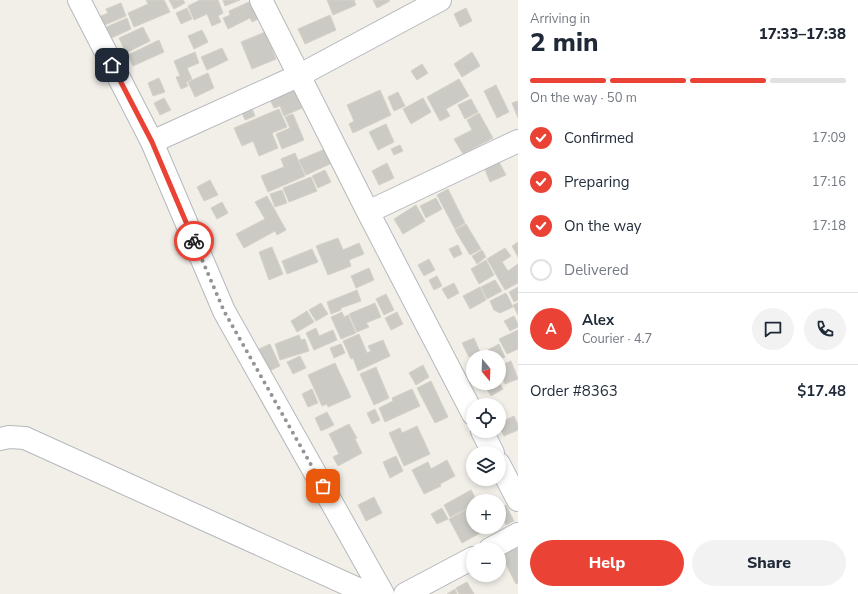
<!DOCTYPE html>
<html lang="en">
<head>
<meta charset="utf-8">
<style>
	body { margin:0; font-family:"Nunito Sans",sans-serif; background:#f2f2f3; color:#1f2937; height:100vh; display:flex; flex-direction:column; font-size:15px; white-space:nowrap }
	* { box-sizing:border-box; margin:0 }
	p { font-size:13px; color:#747a83 }
	.icon { flex:none; width:22px; height:22px; fill:none; stroke:currentColor; stroke-width:2; stroke-linecap:round; stroke-linejoin:round }
	.map { position:relative; flex:1; overflow:hidden }
	.panel { display:flex; flex-direction:column; background:#fff; width:340px }
	.panel>* { flex:none }
	.needle { width:26px; rotate:161deg }
	.buttons { position:absolute; left:466px; top:350px; display:grid; gap:8px }
	.buttons a { display:grid; place-items:center; width:40px; height:40px; border-radius:50%; background:#fff; box-shadow:0 2px 6px #0003; font-size:20px }
	.pin { position:absolute; display:grid; place-items:center; width:34px; height:34px; color:#fff; margin:-17px; border-radius:8px; box-shadow:0 2px 6px #0006 }
	.courier { position:absolute; display:grid; place-items:center; width:40px; height:40px; margin:-20px; border:3px solid #ea4335; border-radius:50%; background:#fff; color:#222; box-shadow:0 1px 5px #0007 }
	.summary em { font-style:normal; font-weight:800 }
	.summary div { display:flex; flex-direction:column-reverse }
	.summary { display:flex; align-items:center; justify-content:space-between; height:68px; padding:0 12px }
	h1 { font-size:26px; font-weight:800; line-height:30px }
	.bar { display:grid; grid-template-columns:repeat(4,1fr); gap:6px 4px; align-content:center; height:48px; padding:0 12px }
	.bar i { height:5px; border-radius:3px; background:#e0e1e3 }
	.bar .selected { background:#ea4335 }
	.bar p { grid-column:span 4 }
	.line { display:flex; align-items:center; gap:10px; padding:0 12px; border-top:1px solid #e0e1e3 }
	.line div { flex:1 }
	.round { display:grid; place-items:center; flex:none; width:42px; height:42px; border-radius:21px; background:#f2f2f3 }
	ol { padding:0 12px; list-style:none }
	li { display:flex; align-items:center; gap:12px; height:44px }
	li p { margin-inline-start:auto }
	li .icon { padding:4px; border-radius:50%; background:#ea4335; color:#fff; stroke-width:4 }
	li:last-child { color:#747a83 }
	li i { width:22px; height:22px; border:2px solid #e0e1e3; border-radius:50% }
	.cta { display:flex; gap:8px; margin-top:auto; padding:8px 12px }
	.cta a { flex:1; height:46px; border-radius:24px; background:#ea4335; color:#fff; font-size:16px; font-weight:800; line-height:46px; text-align:center }
	.cta a+a { background:#f2f2f3; color:#1f2937 }
	main { display:flex; flex:1; min-height:0 }
	.map>svg:first-child { display:block }
	.building { fill:#cccac5; stroke:#d6d1c6 }
	.lines { fill:none; stroke-linecap:round; stroke-linejoin:round }
	.street-casing { stroke:#b5b8bc; stroke-width:24 }
	.street { stroke:#fff; stroke-width:22 }
	.done { stroke:#929495; stroke-width:4; stroke-dasharray:0 7.2 }
	.route { stroke:#ea4335; stroke-width:5 }
</style>
</head>
<body>
<main>
<div class="map">
<svg width="518" height="594" viewBox="0 0 518 594">
	<rect width="100%" height="100%" fill="#f1efe8"/>
	<path class="building" d="M146,0H164L170,12L134,27L128,13L148,4Z
		M169,0H183L185,3L174,9Z
		M200,0H218L223,13L218,16L221,22L212,26L207,14L194,20L188,6Z
		M223,0H240L225,6Z
		M327,0H354L356,5L333,15Z
		M373,0H389L390,1L377,8Z
		M249,2L258,19L252,22L250,18L228,29L223,18L230,15L229,11Z
		M121,3L126,16L100,27L96,18L108,13L106,9Z
		M187,8L192,19L181,24L176,13Z
		M466,8L472,21L460,27L454,14Z
		M330,15L336,30L305,44L298,29Z
		M127,18L131,29L107,40L102,29Z
		M143,27L150,41L126,53L119,38Z
		M202,30L208,42L194,49L188,36Z
		M265,32L276,59L252,69L241,42Z
		M159,40L164,52L133,66L128,55Z
		M222,48L228,60L207,70L201,57Z
		M195,52L199,63L187,68L192,79L186,82L188,86L181,89L176,77L180,76L174,61Z
		M472,52L480,66L462,77L454,64Z
		M422,64L428,73L417,80L411,71Z
		M208,73L214,88L195,97L188,82Z
		M159,78L165,92L153,96L148,83Z
		M459,79L469,96L446,109L450,116L440,121L427,97Z
		M292,85L302,108L284,116L280,106L274,108L268,95Z
		M496,85L509,112L497,118L484,91Z
		M380,90L391,115L353,133L349,124L354,121L347,105Z
		M398,92L405,106L394,111L388,97Z
		M164,98L171,110L160,115L154,103Z
		M423,98L431,112L411,124L403,109Z
		M471,99L478,112L465,119L458,105Z
		M518,101V118L512,103Z
		M251,106L255,116L245,120L241,110Z
		M279,109L287,127L272,133L278,148L259,156L253,141L242,146L234,128Z
		M479,113L493,138L463,154L454,139L472,130L467,120Z
		M293,114L304,140L282,149L276,134L290,128L285,117Z
		M386,124L394,142L378,150L369,132Z
		M400,145L403,151L394,155L391,149Z
		M325,149L332,163L306,175L299,160Z
		M295,153L305,176L268,192L261,176L284,167L281,159Z
		M498,160L506,175L490,182L484,167Z
		M387,163L394,178L379,185L372,171Z
		M325,170L331,182L318,188L312,176Z
		M311,177L317,191L289,202L283,188Z
		M210,180L218,195L204,201L197,187Z
		M448,189L465,223L455,229L437,195Z
		M282,190L287,203L275,207L270,194Z
		M267,196L286,230L277,235L275,231L244,248L236,234L265,219L255,202Z
		M436,198L442,209L426,218L420,206Z
		M222,202L228,213L217,219L211,208Z
		M416,205L425,221L403,234L394,219Z
		M466,224L481,249L470,255L455,230Z
		M338,238L343,250L359,243L364,254L349,260L351,266L328,275L316,246Z
		M518,242V257L512,246Z
		M458,245L462,254L454,258L449,249Z
		M272,247L283,274L269,280L259,252Z
		M505,248L511,256L502,262L508,271L518,264V283L505,290L487,259Z
		M312,249L318,262L287,274L282,261Z
		M482,250L486,257L477,264L472,256Z
		M429,259L435,270L424,276L418,265Z
		M486,260L494,275L479,284L471,269Z
		M369,268L374,280L356,288L351,276Z
		M437,276L442,286L434,290L429,280Z
		M495,280L502,291L487,299L481,287Z
		M454,283L459,293L448,299L442,289Z
		M480,287L486,300L470,309L463,296Z
		M518,287V300L514,302L509,292Z
		M357,290L361,301L341,308V310L331,314L327,302Z
		M506,293L513,307L500,313L494,310L490,301Z
		M386,294L394,310L384,315L376,299Z
		M321,303L328,314L316,321L309,310Z
		M375,303L381,317L366,323L369,327L357,332L349,314Z
		M518,303V315L513,305Z
		M307,311L314,322L297,332L291,321Z
		M342,312L344,317L348,315L356,333L341,339L331,317Z
		M397,312L403,324L391,330L385,318Z
		M514,316L518,324V327L510,331L504,321Z
		M316,328L319,336L333,330L337,340L314,350L306,333Z
		M518,330V349L507,354L499,339Z
		M359,334L367,353L371,351L368,346L383,340L390,356L358,371L353,358L351,359L343,341Z
		M299,335L301,340L305,339L309,351L280,360L275,344Z
		M474,338L480,352L469,357L462,343Z
		M270,344L280,366L267,372L257,350Z
		M341,344L345,353L334,358L330,348Z
		M499,344L505,357L499,360V357H491L488,350Z
		M300,356L306,368L293,374L287,362Z
		M511,361L518,379L505,384L499,369V366Z
		M473,362V376L467,366Z
		M335,363L351,397L328,407L327,404L322,406L308,375Z
		M423,365L429,377L416,385L409,373Z
		M376,367L389,398L374,405L360,374Z
		M431,381L448,417L435,423L417,388Z
		M499,382L503,389L491,396L483,383H499Z
		M312,389L318,403L308,407L302,394Z
		M412,389L420,406L385,422L379,408L393,401L392,398Z
		M375,409L380,420L372,424L367,413Z
		M327,412L334,425L321,431L315,418Z
		M514,416L518,425V430L504,436L499,426V423Z
		M349,424L357,438L355,439L362,453L338,466L333,457L339,454L329,434Z
		M417,426L430,454L404,466L389,433L400,428L402,433Z
		M396,456L403,471L390,478L383,462Z
		M447,460L455,476L440,484L441,486L424,494L412,470L428,462L431,469Z
		M471,490L477,501H473V505L450,517L444,505Z
		M374,497L382,513L366,521L358,505Z
		M506,505L514,521L506,525L499,512V509Z
		M473,506V527H491L462,543L449,519Z
		M442,508L448,519L437,524L431,514Z
		M518,546V583L516,584L501,555Z
		M467,582L474,594H459L456,588Z
		M455,589L457,594H447Z"/>
	<g class="lines">
		<defs>
			<path id="street" d="M79,0L152,142L224,311L383,594
				M261,0L368,212L473,414
				M152,142L300,75L440,0
				M368,212L518,141
				M482,431L493,453
				M0,439L9,437L25,438L369,594
				M499,464L518,500
				M490,549L518,534
				M405,594L473,558"/>
		</defs>
		<use href="#street" class="street-casing"/>
		<use href="#street" class="street"/>
	</g>
	<g class="lines">
		<path class="done" d="M194,241L224,311L323,486"/>
		<path class="route" d="M112,65L152,142L194,241"/>
	</g>
</svg>
<div class="buttons">
<a><svg class="needle" viewBox="-14 -14 28 28"><path d="M0-13l5 13h-10z" fill="#e53935"/><path d="M0 13l5-13h-10z" fill="#747a83"/></svg></a>
<a><svg class="icon" aria-label="locate" viewBox="0 0 24 24"><circle cx="12" cy="12" r="6"/><path d="M12 2v4M12 18v4M2 12h4M18 12h4"/></svg></a>
<a><svg class="icon" aria-label="layers" viewBox="0 0 24 24"><path d="M12 4l9 5-9 5-9-5zM3 14l9 5 9-5"/></svg></a>
<a>+</a>
<a>−</a>
</div>
<div class="pin" style="left:323px;top:486px;background:#ea580c"><svg class="icon" aria-label="bag" viewBox="0 0 24 24"><path d="M5 8h14l-1 12H6zM9 8a3 3 0 0 1 6 0"/></svg></div>
<div class="pin" style="left:112px;top:65px;background:#1f2937"><svg class="icon" aria-label="home" viewBox="0 0 24 24"><path d="M3 11l9-7 9 7M6 9v11h12V9"/></svg></div>
<div class="courier" style="left:194px;top:241px"><svg class="icon" aria-label="bike" viewBox="0 0 24 24"><circle cx="6" cy="16" r="4"/><circle cx="18" cy="16" r="4"/><path d="M6 16l4-8h5l3 8M10 8l3 8H6M13 5h3"/></svg></div>
</div>
<section class="panel">
<div class="summary"><div><h1>2 min</h1><p>Arriving in</p></div><em>17:33–17:38</em></div>
<div class="bar"><i class="selected"></i><i class="selected"></i><i class="selected"></i><i></i><p>On the way · 50 m</p></div>
<ol>
<li><svg class="icon" aria-label="check" viewBox="0 0 24 24"><path d="M5 12l5 5 9-10"/></svg>Confirmed<p>17:09</p></li>
<li><svg class="icon" aria-label="check" viewBox="0 0 24 24"><path d="M5 12l5 5 9-10"/></svg>Preparing<p>17:16</p></li>
<li><svg class="icon" aria-label="check" viewBox="0 0 24 24"><path d="M5 12l5 5 9-10"/></svg>On the way<p>17:18</p></li>
<li><i></i>Delivered</li>
</ol>
<div class="line" style="height:72px"><b class="round" style="background:#ea4335;color:#fff">A</b><div><b>Alex</b><p>Courier · 4.7</p></div><a class="round"><svg class="icon" aria-label="chat" viewBox="0 0 24 24"><path d="M4 5h16v11H9l-5 4z"/></svg></a><a class="round"><svg class="icon" aria-label="phone" viewBox="0 0 24 24"><path d="M5 4h4l2 5-3 2q2 4 5 5l2-3 5 2v4C11 20 4 13 5 4z"/></svg></a></div>
<div class="line" style="height:52px"><div>Order #8363</div><b>$17.48</b></div>
<div class="cta"><a>Help</a><a>Share</a></div>
</section>
</main>
</body>
</html>
